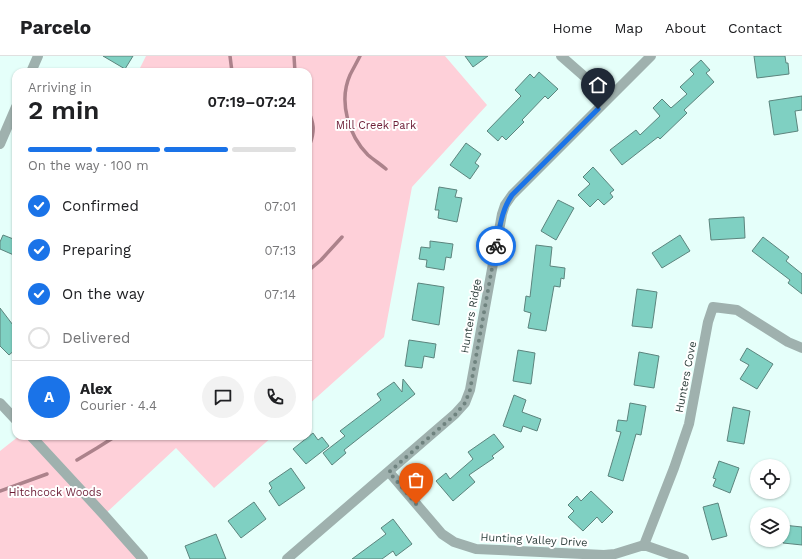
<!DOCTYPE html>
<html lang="en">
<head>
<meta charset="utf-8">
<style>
	body { margin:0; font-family:"Work Sans",sans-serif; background:#f2f2f2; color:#202124; height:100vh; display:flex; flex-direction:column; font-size:15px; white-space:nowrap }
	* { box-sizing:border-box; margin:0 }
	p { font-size:13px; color:#757577 }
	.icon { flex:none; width:22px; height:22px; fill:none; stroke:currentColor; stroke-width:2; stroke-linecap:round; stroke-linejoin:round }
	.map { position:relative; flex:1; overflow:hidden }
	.drawer { position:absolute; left:12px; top:12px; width:300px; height:372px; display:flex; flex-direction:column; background:#fff; border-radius:12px; box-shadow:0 1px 3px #0004 }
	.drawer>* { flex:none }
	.fabs { position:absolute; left:750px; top:403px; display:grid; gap:8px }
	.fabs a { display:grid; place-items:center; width:40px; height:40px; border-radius:50%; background:#fff; box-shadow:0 1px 3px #0004; font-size:20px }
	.pin { position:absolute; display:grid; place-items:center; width:34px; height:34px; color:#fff; margin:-41px -17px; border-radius:50% 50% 50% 0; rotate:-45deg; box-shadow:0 0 4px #0007 }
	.pin .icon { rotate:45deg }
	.courier { position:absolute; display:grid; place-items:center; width:40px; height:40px; margin:-20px; border:3px solid #1a73e8; border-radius:50%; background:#fff; color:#222; box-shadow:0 1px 5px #0007 }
	.summary em { font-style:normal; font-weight:600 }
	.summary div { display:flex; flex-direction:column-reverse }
	.summary { display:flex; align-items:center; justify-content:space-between; height:68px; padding:0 16px }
	h1 { font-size:26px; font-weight:600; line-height:30px }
	.bar { display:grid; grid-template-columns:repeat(4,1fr); gap:6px 4px; align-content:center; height:48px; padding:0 16px }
	.bar i { height:5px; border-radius:3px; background:#e0e0e0 }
	.bar .current { background:#1a73e8 }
	.bar p { grid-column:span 4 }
	.line { display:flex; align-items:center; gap:10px; padding:0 16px; border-top:1px solid #e0e0e0 }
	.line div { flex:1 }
	.round { display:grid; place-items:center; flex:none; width:42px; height:42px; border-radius:21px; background:#f2f2f2 }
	ol { padding:0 16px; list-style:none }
	li { display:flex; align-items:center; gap:12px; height:44px }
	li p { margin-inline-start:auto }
	li .icon { padding:4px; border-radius:50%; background:#1a73e8; color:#fff; stroke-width:4 }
	li:last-child { color:#757577 }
	li i { width:22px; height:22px; border:2px solid #e0e0e0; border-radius:50% }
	header { display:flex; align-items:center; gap:24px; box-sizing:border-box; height:56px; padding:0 20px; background:#fff; border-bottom:1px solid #e0e0e0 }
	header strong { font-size:19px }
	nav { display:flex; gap:22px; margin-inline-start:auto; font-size:14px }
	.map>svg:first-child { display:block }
	.green { fill:#fed0d9 }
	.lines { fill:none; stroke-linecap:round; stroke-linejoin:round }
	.stream { stroke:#ac828b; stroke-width:3.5 }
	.building { fill:#7fd0c2; stroke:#5c847d }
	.minor { stroke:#9fb1ae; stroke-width:10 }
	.done { stroke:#6f837f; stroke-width:4; stroke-dasharray:0 7.2 }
	.route { stroke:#1a73e8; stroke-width:5 }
	.labels { text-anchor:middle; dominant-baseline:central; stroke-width:4; stroke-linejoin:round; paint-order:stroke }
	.park-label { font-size:11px; fill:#6c1d36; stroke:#fff }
	.street-label { font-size:11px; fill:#2f403d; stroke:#fff }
</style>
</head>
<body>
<header>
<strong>Parcelo</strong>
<nav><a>Home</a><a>Map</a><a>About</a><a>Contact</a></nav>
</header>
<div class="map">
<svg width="802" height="503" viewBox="0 0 802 503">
	<rect width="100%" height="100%" fill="#e5fffa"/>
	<path class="green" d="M146,0H445L487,49L412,131L384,281L308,349V16H138Z
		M19,380H273L214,432L176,392L105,458L143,503H0V395Z"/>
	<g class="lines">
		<path class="stream" d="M230,0L232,16
			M294,0L295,16
			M360,0C357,6 353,13 350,19C338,46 349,80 368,99C374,104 380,108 386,113
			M308,54C314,68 315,74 310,88L308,89
			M308,215L321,204L342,181
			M77,404L97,392L116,380
			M0,435L47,418"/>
	</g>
	<path class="building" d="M103,0H133L125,13Z
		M465,0H488L473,11Z
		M754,0H785L786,7H788L789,18L757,22Z
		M701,4L710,14L706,17L714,26L684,54L687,57L660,83L658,81L622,109L610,94L636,74L640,79L660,60L653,52L662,43L671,52L687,38L680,31L694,18L690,14Z
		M539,16L558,33L548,43L545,40L522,64L524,66L506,84L502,80L498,85L487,75L521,40L515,34L530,18L534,22Z
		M802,40V54L795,55L798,75L774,79L769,45Z
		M466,87L481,98L475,107L479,110L470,123L450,109Z
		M593,111L614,134L610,137L613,141L604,149L598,143L590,151L578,139L590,128L583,121Z
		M439,131L457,134L455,141L462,142L457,166L438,162L439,154H435Z
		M558,144L574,152L556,184L541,175Z
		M744,161L745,182L711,184L709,163Z
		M3,179L16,184V200L0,193V186Z
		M680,179L690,195L662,212L652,197Z
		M763,181L789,201L786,205L802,218V238L788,227L790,224L752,195Z
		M430,185L453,188L451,202L446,201L444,214L426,211L427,204L419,203L421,191L430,192Z
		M536,189L552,191L550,210L565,212L564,223L561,222L560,231L554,230L546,275L528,272L531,257L524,255L526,240L530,241Z
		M418,227L444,231L439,269L412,264Z
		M637,233L657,236L652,272L632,270Z
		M0,252L16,273V293L9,299L0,290Z
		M409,284L436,288L434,302L424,300L422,312L405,310Z
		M747,292L773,308L757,333L740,323L749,309L740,304Z
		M518,294L535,297L531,328L513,325Z
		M639,296L659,300L654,332L634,329Z
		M403,323L415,338L344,394L346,397L332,409L323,397L345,380L340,375L381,344L377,338L394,326L402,336Z
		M514,339L526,344L522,356L541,363L537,375L523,370L521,376L503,370Z
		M630,347L646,350L641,379L636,378L623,425L608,420L621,376L616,375L618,364L627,365Z
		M733,351L750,355L744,388L727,385Z
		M313,377L318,384L322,381L329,390L306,408L293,393Z
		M494,378L504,391L492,400L494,402L469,419L475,426L453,445L436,425L446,417L450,423L473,403L468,396Z
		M719,405L739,412L730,437L713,430L716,423L713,422Z
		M291,412L305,432L279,450L269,435L272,432L269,427Z
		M591,435L613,456L602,467L597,461L583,475L568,461L574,455L568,449L577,440L581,445Z
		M254,446L266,463L241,482L228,465Z
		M718,447L727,480L712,484L703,451Z
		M393,463L412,488L396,500L393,495L382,503H352L386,478L381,472Z
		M783,469L802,471V489L783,487Z
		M216,478L226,503H190L185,490Z"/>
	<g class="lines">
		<path class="minor" d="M561,0L609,42
			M31,16L38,0
			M0,88L16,51
			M0,347L16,364
			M31,380L104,459L143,503
			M389,416L442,478L454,486L476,493L604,499L615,498L644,489L684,503
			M644,489L674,412L689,368L708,266L713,251L737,254L788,286L802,292
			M287,503L455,358L465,347L470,334L502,158L505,149L512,139L651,0"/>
	</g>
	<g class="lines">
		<path class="done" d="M416,448L389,416L456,358L465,347L470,334L496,190"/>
		<path class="route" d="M496,190C500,172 501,155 512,139L598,53"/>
	</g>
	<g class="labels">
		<g class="park-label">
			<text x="376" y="69">Mill Creek Park</text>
			<text x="55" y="436">Hitchcock Woods</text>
		</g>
		<g class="street-label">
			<text transform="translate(471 260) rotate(-80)">Hunters Ridge</text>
			<text transform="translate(686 321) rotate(-79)">Hunters Cove</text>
			<text transform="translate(534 484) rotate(3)">Hunting Valley Drive</text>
		</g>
	</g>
</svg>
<div class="fabs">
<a><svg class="icon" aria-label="locate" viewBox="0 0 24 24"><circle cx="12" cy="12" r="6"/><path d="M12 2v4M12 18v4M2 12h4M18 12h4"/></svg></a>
<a><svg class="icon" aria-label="layers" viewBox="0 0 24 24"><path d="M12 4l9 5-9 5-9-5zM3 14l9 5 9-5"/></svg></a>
</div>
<div class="pin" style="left:416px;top:448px;background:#ea580c"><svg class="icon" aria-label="bag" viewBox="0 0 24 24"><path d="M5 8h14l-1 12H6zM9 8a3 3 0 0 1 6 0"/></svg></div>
<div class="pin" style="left:598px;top:53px;background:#1f2937"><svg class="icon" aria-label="home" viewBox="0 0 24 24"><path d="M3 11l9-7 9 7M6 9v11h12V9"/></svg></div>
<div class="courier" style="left:496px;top:190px"><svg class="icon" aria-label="bike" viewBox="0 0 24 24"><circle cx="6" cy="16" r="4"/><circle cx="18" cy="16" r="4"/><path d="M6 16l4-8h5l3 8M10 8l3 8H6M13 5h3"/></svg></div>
<section class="drawer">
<div class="summary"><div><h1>2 min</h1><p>Arriving in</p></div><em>07:19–07:24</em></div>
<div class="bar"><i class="current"></i><i class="current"></i><i class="current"></i><i></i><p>On the way · 100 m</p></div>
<ol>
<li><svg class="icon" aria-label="check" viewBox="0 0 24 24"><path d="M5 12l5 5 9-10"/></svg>Confirmed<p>07:01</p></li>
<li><svg class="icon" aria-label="check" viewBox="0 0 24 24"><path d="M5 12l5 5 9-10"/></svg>Preparing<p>07:13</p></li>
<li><svg class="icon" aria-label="check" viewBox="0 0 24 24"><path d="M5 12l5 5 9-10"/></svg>On the way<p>07:14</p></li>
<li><i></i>Delivered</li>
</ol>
<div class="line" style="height:72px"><b class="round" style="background:#1a73e8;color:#fff">A</b><div><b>Alex</b><p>Courier · 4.4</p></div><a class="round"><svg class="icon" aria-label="chat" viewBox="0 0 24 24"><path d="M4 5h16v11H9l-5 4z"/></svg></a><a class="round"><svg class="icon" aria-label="phone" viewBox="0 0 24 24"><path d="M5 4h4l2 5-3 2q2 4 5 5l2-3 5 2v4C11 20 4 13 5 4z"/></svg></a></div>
</section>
</div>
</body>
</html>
